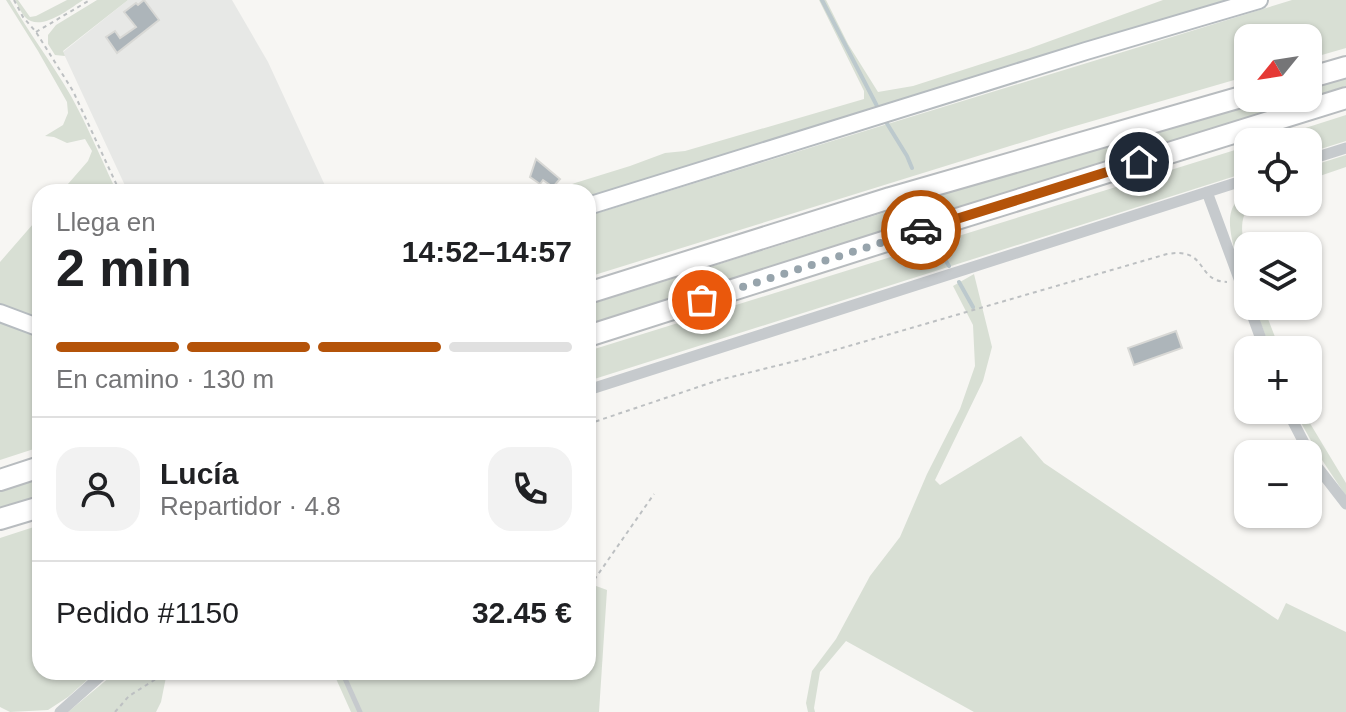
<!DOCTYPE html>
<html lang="es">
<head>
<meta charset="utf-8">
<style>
	body { margin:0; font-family:Helvetica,sans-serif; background:#f2f2f2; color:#202124; height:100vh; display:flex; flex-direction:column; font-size:30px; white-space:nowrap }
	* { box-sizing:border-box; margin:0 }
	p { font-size:26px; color:#757577 }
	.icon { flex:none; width:44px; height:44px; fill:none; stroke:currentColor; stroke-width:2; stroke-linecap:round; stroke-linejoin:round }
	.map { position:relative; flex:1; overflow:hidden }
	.panel { position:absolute; left:32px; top:184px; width:564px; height:496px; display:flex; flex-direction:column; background:#fff; border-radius:24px; box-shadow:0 2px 6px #0004 }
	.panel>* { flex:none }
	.needle { width:52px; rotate:240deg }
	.fabs { position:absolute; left:1234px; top:24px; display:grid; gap:16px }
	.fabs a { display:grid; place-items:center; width:88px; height:88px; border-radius:16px; background:#fff; box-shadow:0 2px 6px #0004; font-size:40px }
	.pin { position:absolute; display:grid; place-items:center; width:68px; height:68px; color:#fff; margin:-34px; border:4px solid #fff; border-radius:50%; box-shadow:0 2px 8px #0007 }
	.courier { position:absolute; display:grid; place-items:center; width:80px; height:80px; margin:-40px; border:6px solid #b45309; border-radius:50%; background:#fff; color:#222; box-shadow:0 2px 10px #0007 }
	.head em { font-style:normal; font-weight:600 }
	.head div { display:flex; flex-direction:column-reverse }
	.head { display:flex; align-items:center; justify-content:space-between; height:136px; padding:0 24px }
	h1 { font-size:52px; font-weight:600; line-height:60px }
	.bar { display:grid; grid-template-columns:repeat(4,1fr); gap:12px 8px; align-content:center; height:96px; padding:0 24px }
	.bar i { height:10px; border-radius:6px; background:#e0e0e0 }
	.bar .selected { background:#b45309 }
	.bar p { grid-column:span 4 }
	.line { display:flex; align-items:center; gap:20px; padding:0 24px; border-top:2px solid #e0e0e0 }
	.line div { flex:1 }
	.round { display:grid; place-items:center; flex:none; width:84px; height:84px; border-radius:24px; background:#f2f2f2 }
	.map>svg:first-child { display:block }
	.built { fill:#e7e8e6 }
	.green { fill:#d8dfd4 }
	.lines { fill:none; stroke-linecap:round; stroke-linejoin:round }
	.stream { stroke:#bcc9cd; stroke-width:4 }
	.building { fill:#adb5ba; stroke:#d8d8d5; stroke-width:2 }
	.secondary-casing { stroke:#b6bcc0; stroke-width:20 }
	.highway-casing { stroke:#b8bcbf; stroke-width:24 }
	.path { stroke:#bdc0c2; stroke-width:2; stroke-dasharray:4 4; stroke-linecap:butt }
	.lane { stroke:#c6cacd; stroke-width:5 }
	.street { stroke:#c6cacd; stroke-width:11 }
	.secondary { stroke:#fff; stroke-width:16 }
	.highway { stroke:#fff; stroke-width:20 }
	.done { stroke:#97a4ac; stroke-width:8; stroke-dasharray:0 14.4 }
	.route { stroke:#b45309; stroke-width:10 }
</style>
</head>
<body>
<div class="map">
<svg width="1346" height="712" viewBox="0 0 1346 712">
	<rect width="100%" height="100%" fill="#f7f6f3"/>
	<path class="built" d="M128,0H232L268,62L328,192H128L63,52Z"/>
	<path class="green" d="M6,0H10C29,33 52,63 71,96C87,125 100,156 114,186L104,192H61L88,161L92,151L85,139L67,143L54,137L45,136L63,125L68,113L67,102L38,51Z
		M15,0H18L30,17L36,16L67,0H83C69,9 40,33 25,17C21,13 18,5 15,0Z
		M97,0H128L63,51L65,56L55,55L48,44V35L56,25Z
		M819,0H826L848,44L878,92L913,86L1028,49L1163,0H1229L973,78L588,199V192H550L575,183L630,166L665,153L685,151L864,99V91Z
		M1292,0H1346V48L1308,59V38H1248V76L1065,129L588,277V216Z
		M1346,73V86L588,324V305L1059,158L1262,98H1308V85Z
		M1346,115V141L1308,153V142H1261Z
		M1248,146V172L588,381V351Z
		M1346,155V167L1308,180V167Z
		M1248,189V202H1253C1235,219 1244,241 1247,263C1249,271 1248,280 1248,289C1241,269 1224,229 1232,209C1235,202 1242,194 1248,189Z
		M40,216V318L0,306V262Z
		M974,274L992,347L983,381L935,480L940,485L1021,436L1044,463L1278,620L1286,603L1346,632V712H974L846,641L820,672L814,708L815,712H808L806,703L812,671L836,639L870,576L900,537L927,474L960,409L975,366L973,325L953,286Z
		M1254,306H1263L1280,350H1271Z
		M0,320L40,335V447L0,460Z
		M1294,410H1302L1346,483V496L1320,457Z
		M40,477V495L0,508V490Z
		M40,525V672H96L68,697L48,710L10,712L0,707V538Z
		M588,583L607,590L599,712H351L333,672H588Z
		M116,672H167L161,702L156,712H68Z"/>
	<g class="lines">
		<path class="stream" d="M822,0L877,106
			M886,122L907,156L912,168
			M938,248L949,266
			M959,282L973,307"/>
	</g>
	<path class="building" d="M144,0L159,20L117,53L106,37L115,31L120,38L136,27L124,12L136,3L138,5Z
		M536,159L560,179L553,187L543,180L540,184L530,177Z
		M1176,331L1182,348L1134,365L1128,348Z"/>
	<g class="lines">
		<defs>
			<path id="secondary" d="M588,206L1086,51L1259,0
				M0,313L40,328"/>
			<path id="highway" d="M1308,78L1346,67
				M588,293L890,198L1248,95
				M588,336L902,236L1346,98
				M0,480L40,467
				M0,519L40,507"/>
		</defs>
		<use href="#secondary" class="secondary-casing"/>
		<use href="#highway" class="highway-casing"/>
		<path class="path" d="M14,0L23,17L36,32L73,91L120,192
			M36,32L90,0
			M588,424L719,380L804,359L1167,254C1209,247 1195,281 1227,282
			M588,583H592L654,494
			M115,712L129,696L167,672"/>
		<path class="lane" d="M342,672L360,712"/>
		<path class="street" d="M1308,160L1346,148
			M1207,192L1248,303
			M1249,306L1265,350
			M588,390L1248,179
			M1287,410L1315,464L1346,504
			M60,712L105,672"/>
		<use href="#secondary" class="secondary"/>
		<use href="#highway" class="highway"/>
	</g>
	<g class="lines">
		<path class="done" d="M702,300L921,230"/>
		<path class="route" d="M921,230L1139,162"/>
	</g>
</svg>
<div class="fabs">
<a><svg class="needle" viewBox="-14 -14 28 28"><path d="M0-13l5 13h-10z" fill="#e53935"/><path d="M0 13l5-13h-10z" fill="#757577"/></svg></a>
<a><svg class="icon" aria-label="locate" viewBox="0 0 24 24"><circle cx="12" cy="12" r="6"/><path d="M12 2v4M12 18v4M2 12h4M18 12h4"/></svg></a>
<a><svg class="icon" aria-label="layers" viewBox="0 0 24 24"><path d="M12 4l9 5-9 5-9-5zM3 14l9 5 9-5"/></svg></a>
<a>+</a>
<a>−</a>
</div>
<div class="pin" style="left:702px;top:300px;background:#ea580c"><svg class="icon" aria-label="bag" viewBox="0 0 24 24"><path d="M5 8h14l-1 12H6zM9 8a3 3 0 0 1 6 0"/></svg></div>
<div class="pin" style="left:1139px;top:162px;background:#1f2937"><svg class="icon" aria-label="home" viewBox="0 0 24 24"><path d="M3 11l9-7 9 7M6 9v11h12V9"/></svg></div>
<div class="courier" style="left:921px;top:230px"><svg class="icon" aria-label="car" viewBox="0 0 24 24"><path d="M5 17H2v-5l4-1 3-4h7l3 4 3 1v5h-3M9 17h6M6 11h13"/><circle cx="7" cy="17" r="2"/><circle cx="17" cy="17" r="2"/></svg></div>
<section class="panel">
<div class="head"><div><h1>2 min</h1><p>Llega en</p></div><em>14:52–14:57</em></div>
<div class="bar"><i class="selected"></i><i class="selected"></i><i class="selected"></i><i></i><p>En camino · 130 m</p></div>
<div class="line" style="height:144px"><a class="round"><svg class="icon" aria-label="person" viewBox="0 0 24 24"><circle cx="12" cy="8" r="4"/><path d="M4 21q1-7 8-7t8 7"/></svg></a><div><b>Lucía</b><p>Repartidor · 4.8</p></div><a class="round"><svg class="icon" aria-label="phone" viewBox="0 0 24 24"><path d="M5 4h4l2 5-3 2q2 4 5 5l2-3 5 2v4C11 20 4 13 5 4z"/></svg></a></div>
<div class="line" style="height:104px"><div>Pedido #1150</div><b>32.45 €</b></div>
</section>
</div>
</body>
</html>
